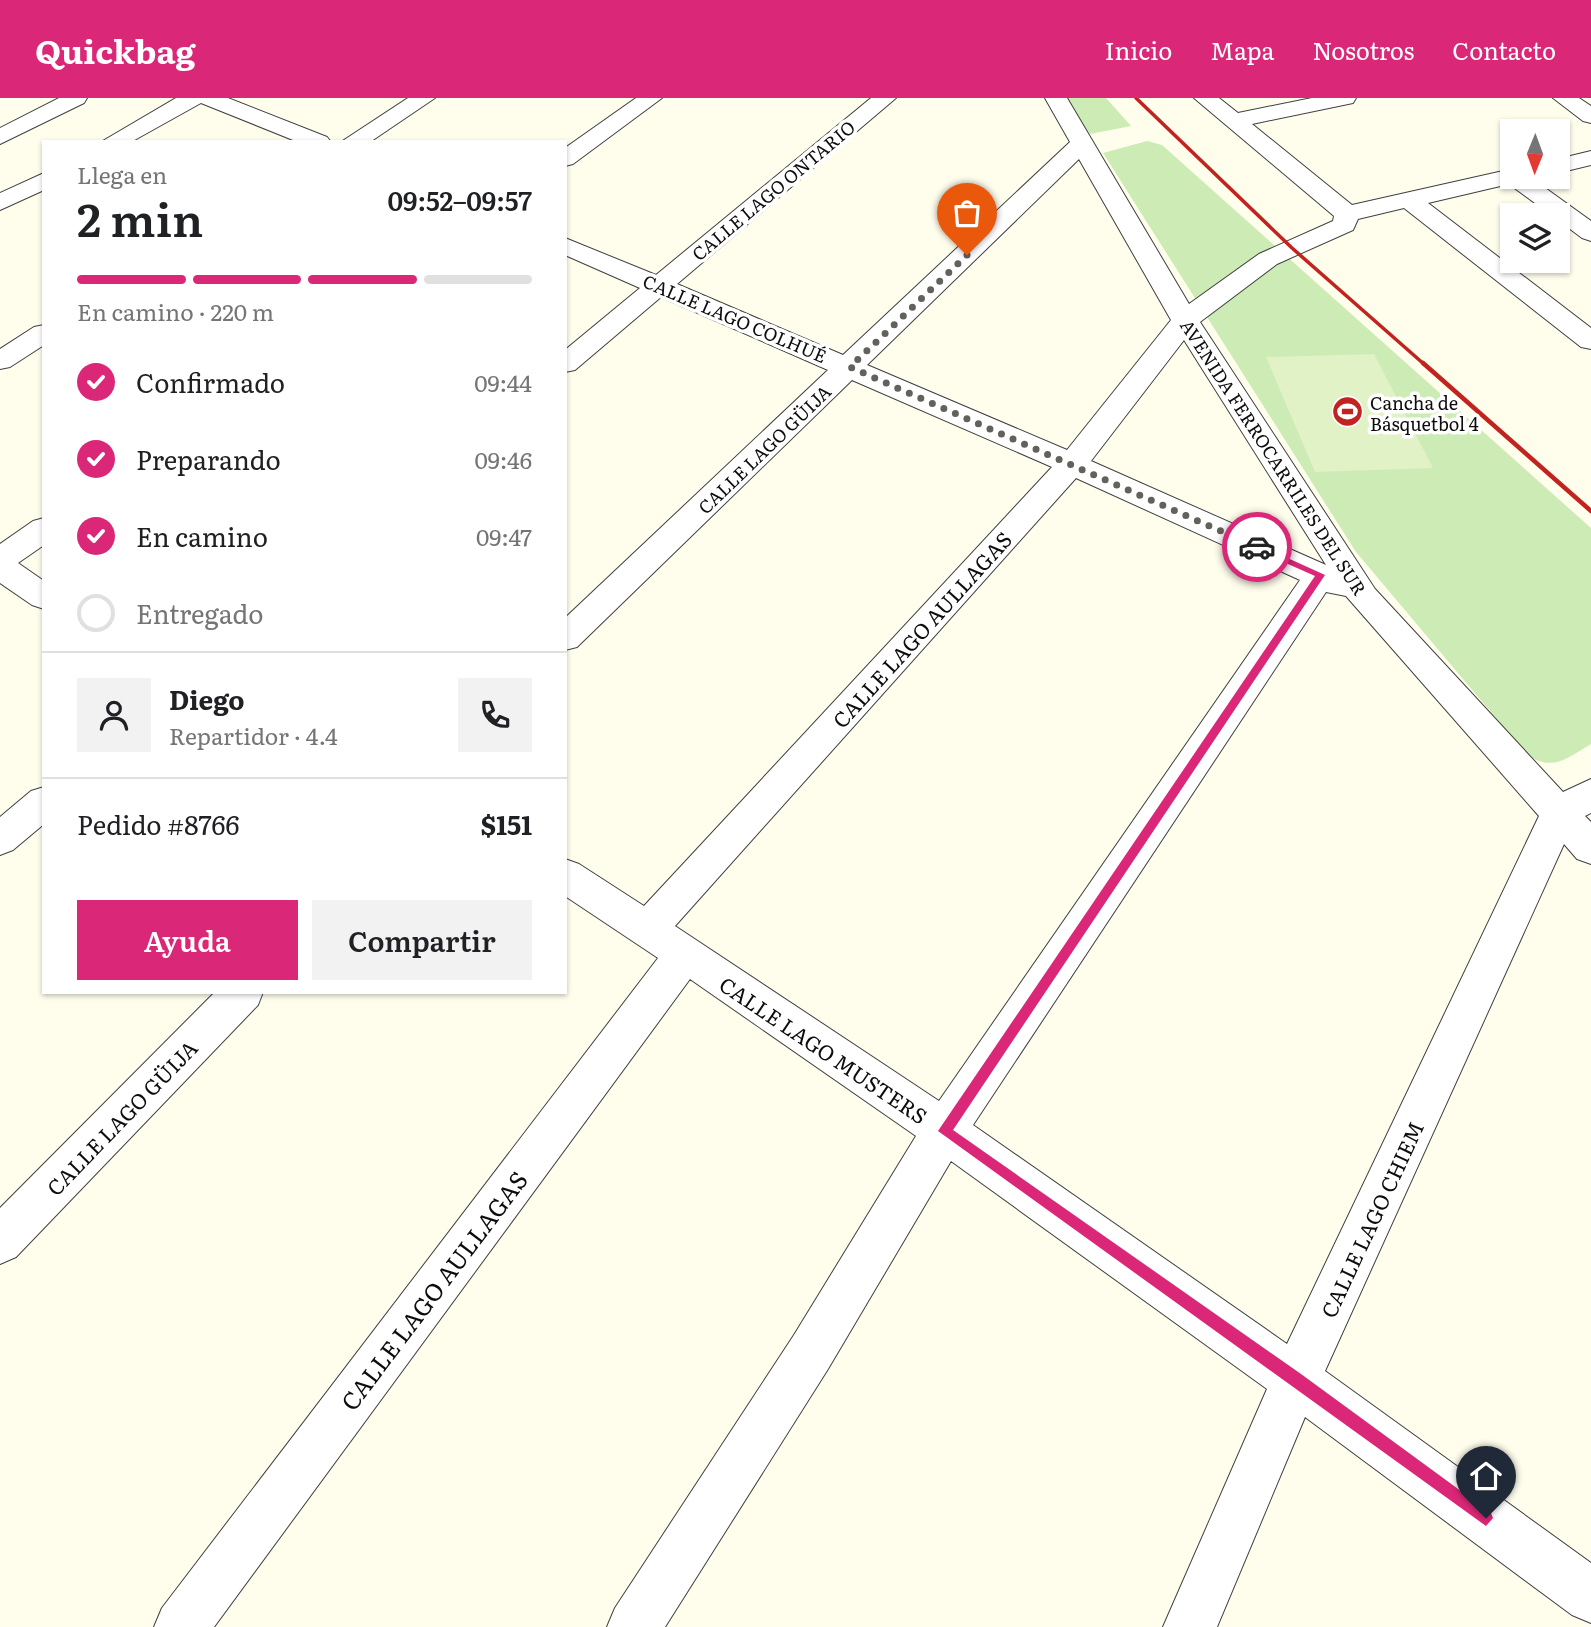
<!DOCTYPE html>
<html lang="es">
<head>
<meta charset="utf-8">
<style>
	body { margin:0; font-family:Literata,serif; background:#f2f2f2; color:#202124; height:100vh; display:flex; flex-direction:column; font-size:26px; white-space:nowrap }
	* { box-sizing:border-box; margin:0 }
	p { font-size:23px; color:#757577 }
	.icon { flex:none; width:38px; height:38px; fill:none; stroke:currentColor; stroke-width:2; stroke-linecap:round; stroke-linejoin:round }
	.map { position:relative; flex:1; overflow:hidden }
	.sheet { position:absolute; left:42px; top:42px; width:525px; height:854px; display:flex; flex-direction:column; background:#fff; border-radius:0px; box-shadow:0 2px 5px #0004 }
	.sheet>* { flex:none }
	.needle { width:46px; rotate:181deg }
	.buttons { position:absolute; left:1500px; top:21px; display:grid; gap:14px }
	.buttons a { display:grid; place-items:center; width:70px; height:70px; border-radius:0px; background:#fff; box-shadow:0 2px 5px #0004; font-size:35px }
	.pin { position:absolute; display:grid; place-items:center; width:60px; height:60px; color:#fff; margin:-72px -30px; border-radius:50% 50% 50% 0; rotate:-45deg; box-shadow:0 0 7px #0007 }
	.pin .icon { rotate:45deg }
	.courier { position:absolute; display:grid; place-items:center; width:70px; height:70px; margin:-35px; border:5px solid #db2777; border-radius:50%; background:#fff; color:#222; box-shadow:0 2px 9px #0007 }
	.summary em { font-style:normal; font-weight:600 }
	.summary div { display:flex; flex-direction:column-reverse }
	.summary { display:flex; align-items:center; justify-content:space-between; height:119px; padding:0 35px }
	h1 { font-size:46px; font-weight:600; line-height:52px }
	.bar { display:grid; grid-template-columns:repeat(4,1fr); gap:10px 7px; align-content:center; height:84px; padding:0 35px }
	.bar i { height:9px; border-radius:5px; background:#e0e0e0 }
	.bar .current { background:#db2777 }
	.bar p { grid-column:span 4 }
	.line { display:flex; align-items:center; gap:18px; padding:0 35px; border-top:2px solid #e0e0e0 }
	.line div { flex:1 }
	.round { display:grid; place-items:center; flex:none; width:74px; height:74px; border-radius:0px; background:#f2f2f2 }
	ol { padding:0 35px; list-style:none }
	li { display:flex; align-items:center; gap:21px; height:77px }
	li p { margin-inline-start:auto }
	li .icon { padding:7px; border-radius:50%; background:#db2777; color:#fff; stroke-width:4 }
	li:last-child { color:#757577 }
	li i { width:38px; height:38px; border:4px solid #e0e0e0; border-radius:50% }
	.button { display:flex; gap:14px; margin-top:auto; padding:14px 35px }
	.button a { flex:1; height:80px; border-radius:0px; background:#db2777; color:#fff; font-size:28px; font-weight:600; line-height:80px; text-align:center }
	.button a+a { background:#f2f2f2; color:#202124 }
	header { display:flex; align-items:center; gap:42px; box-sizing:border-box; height:98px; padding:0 35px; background:#db2777; color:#fff }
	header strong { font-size:33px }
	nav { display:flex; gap:38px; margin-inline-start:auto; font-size:24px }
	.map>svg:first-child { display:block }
	.green { fill:#cdebb4 }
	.pitch { fill:#e0f2c6 }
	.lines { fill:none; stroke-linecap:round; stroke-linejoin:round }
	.minor-casing { stroke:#404040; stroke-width:2 }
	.minor { fill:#fff; fill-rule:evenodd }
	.rail-far1 { stroke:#c2231f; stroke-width:3.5 }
	.rail { stroke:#c2231f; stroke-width:4.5 }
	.route { fill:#db2777 }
	.done { stroke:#62615b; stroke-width:7; stroke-dasharray:0 12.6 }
	.labels { text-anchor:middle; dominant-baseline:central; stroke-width:7; stroke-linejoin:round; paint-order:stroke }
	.far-street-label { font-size:18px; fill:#0d0d0d; stroke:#fff }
	.far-poi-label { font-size:18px; fill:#0d0d0d; stroke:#fff; text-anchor:start }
	.street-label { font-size:21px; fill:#0d0d0d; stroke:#fff }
	.near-street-label { font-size:24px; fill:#0d0d0d; stroke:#fff }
</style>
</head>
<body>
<header>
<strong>Quickbag</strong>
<nav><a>Inicio</a><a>Mapa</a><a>Nosotros</a><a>Contacto</a></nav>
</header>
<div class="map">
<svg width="1591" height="1529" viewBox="0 0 1591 1529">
	<rect width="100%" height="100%" fill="#fffdec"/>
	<path class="green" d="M1064,0H1106L1131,28L1090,36Z
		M1147,43L1162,47L1591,430V646C1567,660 1554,674 1527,657L1356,454L1103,55Z"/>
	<path class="pitch" d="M1374,256L1433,370L1315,374L1266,259Z"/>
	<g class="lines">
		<defs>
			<path id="minor" d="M59,0H87L84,5L0,46V30Z
				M176,0H228L327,39L331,44H298L201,5L131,44H101Z
				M408,0H435L370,44H341Z
				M636,0H662L573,66L565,68V50Z
				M871,0H896L677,186L843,257L1070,44L1045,0H1067L1189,206L1259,156L1333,123L1334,118L1194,0H1219L1238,15L1312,0H1356L1353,5L1252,26L1352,107L1512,71V79H1530L1591,123V143L1582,140L1558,122V117H1551L1509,86L1428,105L1591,230V251L1581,249L1404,110L1358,121L1353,132L1277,166L1200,224L1375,491L1563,694L1591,681V715L1585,718L1591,724V766L1577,761L1564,746L1325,1273L1591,1465V1525L1572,1517L1305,1319L1217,1529H1163L1267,1291L951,1063L828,1271L665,1529H607L615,1510L794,1237L916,1038L690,881L214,1529H154L162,1510L658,860L565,798V761L579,766L644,808L1052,369L852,282L577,549L565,552V520L828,272L661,199L575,272L565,274V252L640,190L565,157V140L656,177ZM1079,61L1171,222L1067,352L867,267ZM1184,242L1326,467L1091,363ZM1076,380L1300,482L939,1003L675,828ZM1326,494L1346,498L1539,718L1287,1246L973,1027Z
				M1553,0H1579L1591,8V25L1583,23Z
				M1591,53V67L1558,75V61Z
				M44,75V92L0,112V95Z
				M44,227V247L10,269L0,271V251L34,229Z
				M44,420V447L18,465L44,483V511L32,507L0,485V446L33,423Z
				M44,689V726L13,752L0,757V719L31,693Z
				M215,894H263L258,907L16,1159L0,1166V1110Z"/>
		</defs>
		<use href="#minor" class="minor-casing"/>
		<use href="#minor" class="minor"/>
		<path class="rail-far1" d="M1136,0L1292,150L1425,267"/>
		<path class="rail" d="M1423,265L1591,413"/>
	</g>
	<path class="route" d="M1257,446L1325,477L953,1032L1301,1276L1491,1415L1493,1420L1486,1428L938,1033L1315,478L1254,451Z"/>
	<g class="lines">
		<path class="done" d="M967,157L850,269L1257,449"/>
	</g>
	<defs>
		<symbol id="stadium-disc" viewBox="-11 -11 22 22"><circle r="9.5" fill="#c2231f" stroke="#fff"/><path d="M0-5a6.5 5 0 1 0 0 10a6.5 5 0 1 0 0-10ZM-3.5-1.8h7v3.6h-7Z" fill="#fff"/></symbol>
	</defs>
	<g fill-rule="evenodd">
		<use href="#stadium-disc" x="1330" y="296" width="35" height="35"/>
	</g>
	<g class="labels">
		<g class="far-street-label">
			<text transform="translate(773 92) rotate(-40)">CALLE LAGO ONTARIO</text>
			<text transform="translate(735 220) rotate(23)">CALLE LAGO COLHUÉ</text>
			<text transform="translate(764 351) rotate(-44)">CALLE LAGO GÜIJA</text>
			<text transform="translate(1274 359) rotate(57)">AVENIDA FERROCARRILES DEL SUR</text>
		</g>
		<g class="far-poi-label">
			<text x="1370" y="304">Cancha de<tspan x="1370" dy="21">Básquetbol 4</tspan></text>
		</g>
		<g class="street-label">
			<text transform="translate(921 531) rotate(-48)">CALLE LAGO AULLAGAS</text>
			<text transform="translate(824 951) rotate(34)">CALLE LAGO MUSTERS</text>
			<text transform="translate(121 1019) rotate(-46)">CALLE LAGO GÜIJA</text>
			<text transform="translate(1371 1121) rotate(-65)">CALLE LAGO CHIEM</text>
		</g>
		<g class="near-street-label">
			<text transform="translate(433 1192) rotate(-53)">CALLE LAGO AULLAGAS</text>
		</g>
	</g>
</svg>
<div class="buttons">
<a><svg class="needle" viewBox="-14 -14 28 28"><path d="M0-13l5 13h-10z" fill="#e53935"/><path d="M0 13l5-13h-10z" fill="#757577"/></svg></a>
<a><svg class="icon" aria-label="layers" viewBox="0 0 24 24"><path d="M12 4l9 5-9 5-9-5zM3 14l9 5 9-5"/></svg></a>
</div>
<div class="pin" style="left:967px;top:157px;background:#ea580c"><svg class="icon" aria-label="bag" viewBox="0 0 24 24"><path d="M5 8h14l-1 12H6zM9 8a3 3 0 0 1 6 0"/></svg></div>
<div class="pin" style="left:1486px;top:1420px;background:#1f2937"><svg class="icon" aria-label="home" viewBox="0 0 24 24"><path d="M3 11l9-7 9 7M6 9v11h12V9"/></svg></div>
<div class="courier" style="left:1257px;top:449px"><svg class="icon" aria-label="car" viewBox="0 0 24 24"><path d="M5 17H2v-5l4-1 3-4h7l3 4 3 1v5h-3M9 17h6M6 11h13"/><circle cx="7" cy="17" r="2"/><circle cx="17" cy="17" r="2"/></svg></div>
<section class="sheet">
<div class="summary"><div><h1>2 min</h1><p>Llega en</p></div><em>09:52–09:57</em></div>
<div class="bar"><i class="current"></i><i class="current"></i><i class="current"></i><i></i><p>En camino · 220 m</p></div>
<ol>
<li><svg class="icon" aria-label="check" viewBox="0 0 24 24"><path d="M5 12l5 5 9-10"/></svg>Confirmado<p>09:44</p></li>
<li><svg class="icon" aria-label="check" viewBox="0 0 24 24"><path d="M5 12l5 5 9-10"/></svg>Preparando<p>09:46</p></li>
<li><svg class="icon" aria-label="check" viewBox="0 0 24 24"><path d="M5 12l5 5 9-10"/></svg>En camino<p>09:47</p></li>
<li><i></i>Entregado</li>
</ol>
<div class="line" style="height:126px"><a class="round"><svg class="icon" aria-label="person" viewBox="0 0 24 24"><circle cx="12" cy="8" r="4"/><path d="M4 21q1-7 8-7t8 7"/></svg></a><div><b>Diego</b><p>Repartidor · 4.4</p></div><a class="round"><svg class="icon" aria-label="phone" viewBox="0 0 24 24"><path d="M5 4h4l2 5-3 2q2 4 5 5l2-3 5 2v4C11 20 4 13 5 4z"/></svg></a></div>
<div class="line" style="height:91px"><div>Pedido #8766</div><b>$151</b></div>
<div class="button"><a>Ayuda</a><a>Compartir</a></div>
</section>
</div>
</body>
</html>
